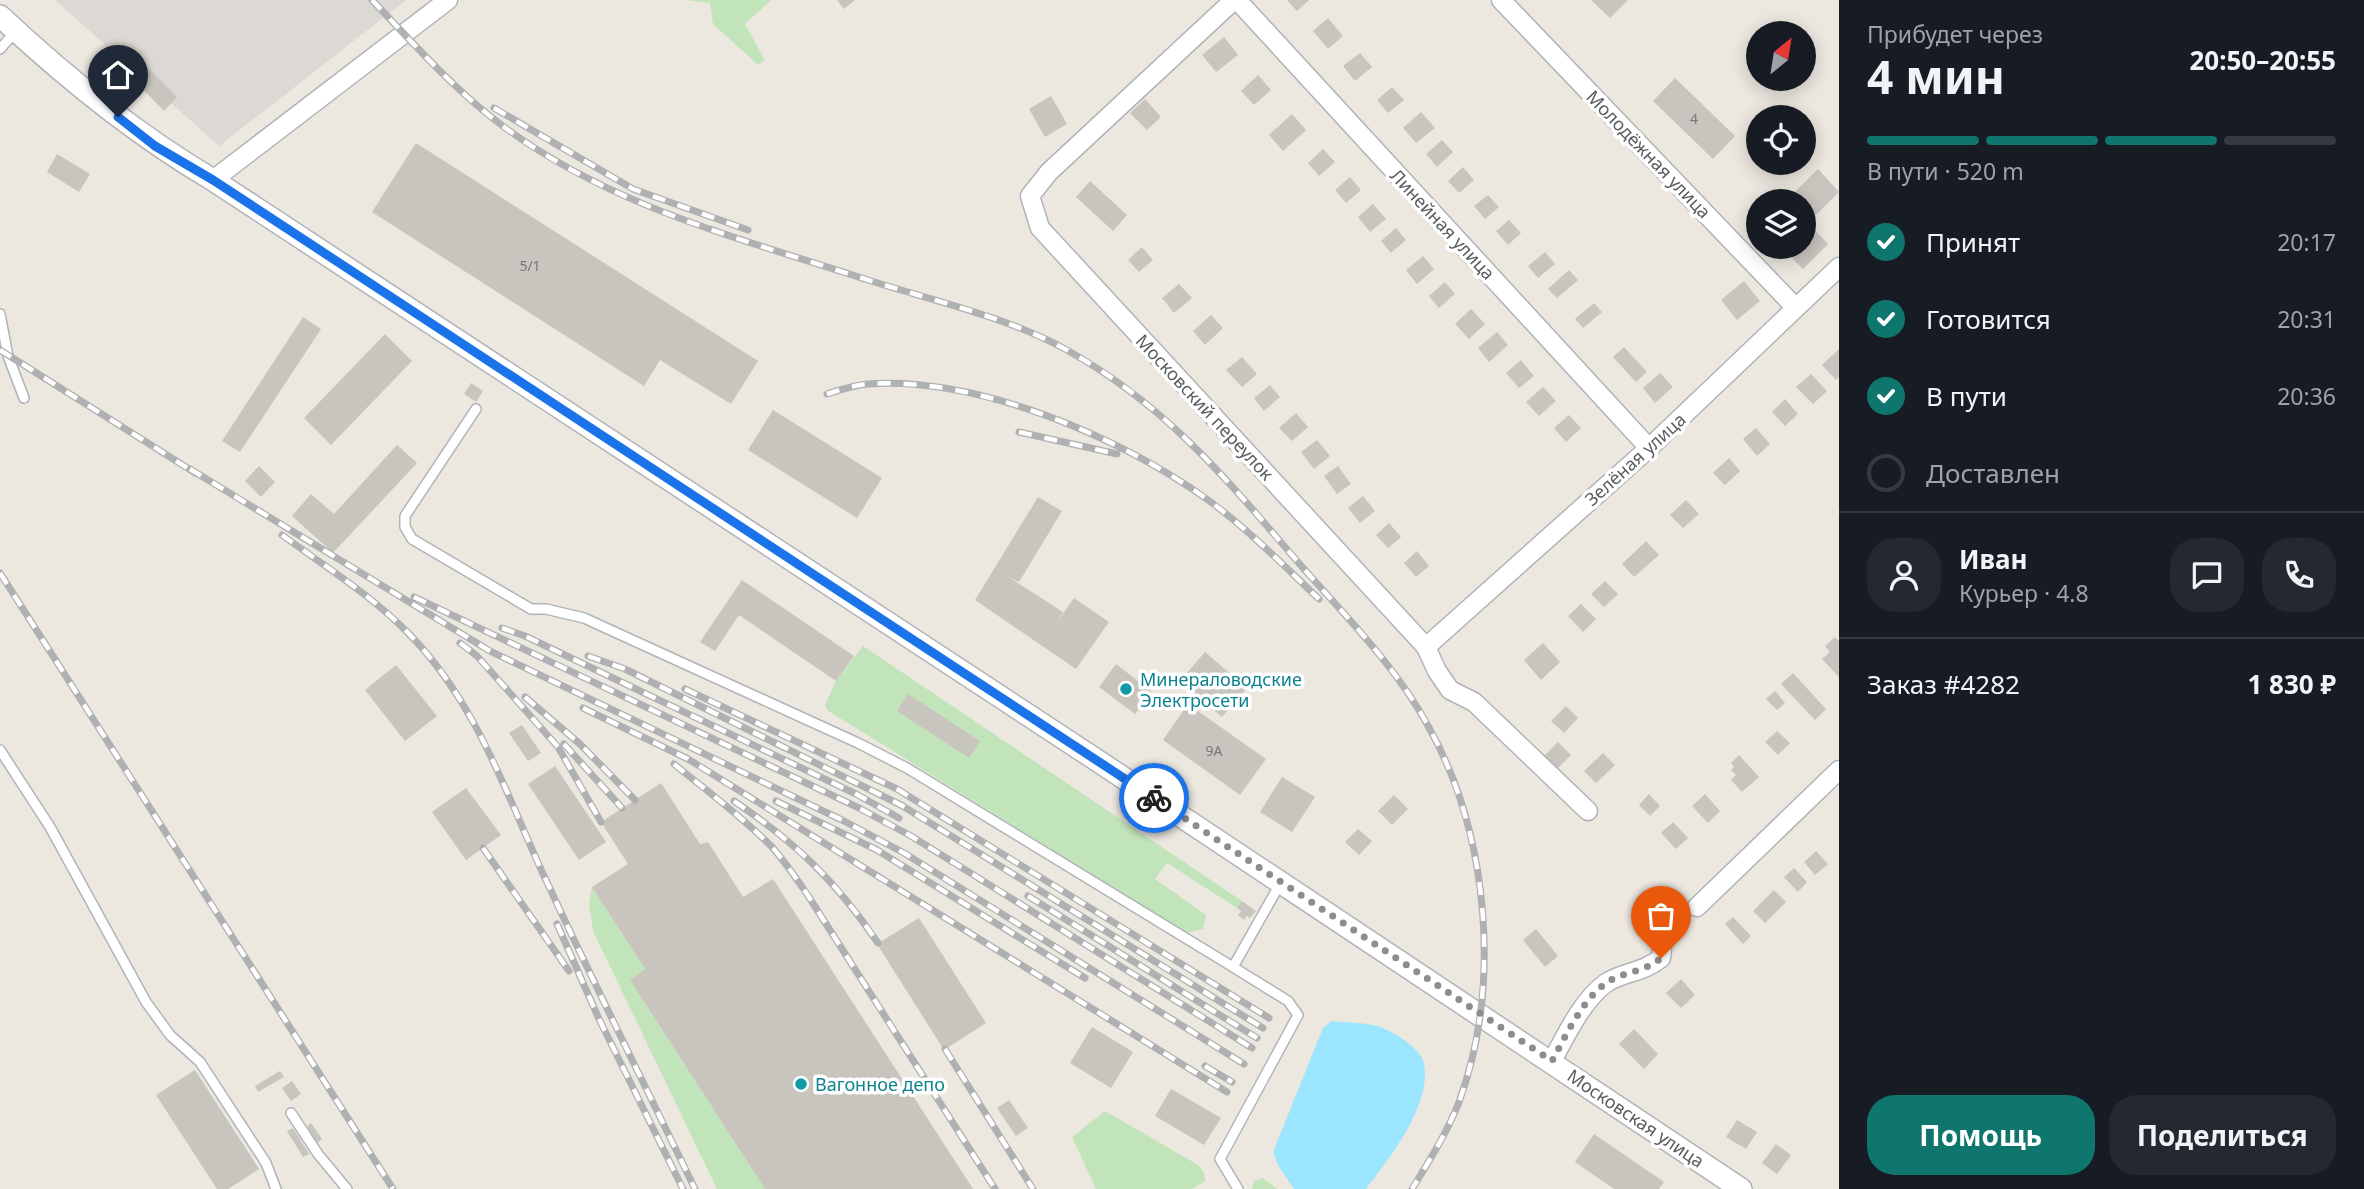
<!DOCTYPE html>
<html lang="ru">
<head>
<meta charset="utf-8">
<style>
	body { margin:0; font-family:"Noto Sans",sans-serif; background:#242831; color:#f1f3f6; height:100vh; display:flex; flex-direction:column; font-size:26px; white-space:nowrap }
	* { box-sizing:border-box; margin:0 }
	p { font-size:23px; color:#9ea1a6 }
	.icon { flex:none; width:38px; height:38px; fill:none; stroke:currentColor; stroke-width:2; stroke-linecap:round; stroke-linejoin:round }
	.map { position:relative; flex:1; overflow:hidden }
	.details { display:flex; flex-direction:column; background:#171b24; width:525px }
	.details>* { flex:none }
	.needle { width:46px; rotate:30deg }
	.tools { position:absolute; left:1746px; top:21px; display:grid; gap:14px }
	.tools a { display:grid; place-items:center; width:70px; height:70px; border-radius:50%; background:#171b24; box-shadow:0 4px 18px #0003; font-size:35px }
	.pin { position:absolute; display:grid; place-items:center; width:60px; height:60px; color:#fff; margin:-72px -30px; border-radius:50% 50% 50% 0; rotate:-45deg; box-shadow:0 0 7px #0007 }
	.pin .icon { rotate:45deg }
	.courier { position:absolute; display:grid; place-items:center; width:70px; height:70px; margin:-35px; border:5px solid #1a73e8; border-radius:50%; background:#fff; color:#222; box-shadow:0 2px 9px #0007 }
	.headline em { font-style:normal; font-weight:700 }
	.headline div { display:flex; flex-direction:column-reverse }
	.headline { display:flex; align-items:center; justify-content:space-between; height:119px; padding:0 28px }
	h1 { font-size:46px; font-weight:700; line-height:52px }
	.bar { display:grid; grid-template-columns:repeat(4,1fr); gap:10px 7px; align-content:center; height:84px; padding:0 28px }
	.bar i { height:9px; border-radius:5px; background:#363941 }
	.bar .current { background:#0f766e }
	.bar p { grid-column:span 4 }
	.line { display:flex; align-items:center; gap:18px; padding:0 28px; border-top:2px solid #363941 }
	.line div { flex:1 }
	.round { display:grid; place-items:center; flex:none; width:74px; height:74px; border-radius:28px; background:#242831 }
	ol { padding:0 28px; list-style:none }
	li { display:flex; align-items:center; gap:21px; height:77px }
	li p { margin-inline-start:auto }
	li .icon { padding:7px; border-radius:50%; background:#0f766e; color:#fff; stroke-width:4 }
	li:last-child { color:#9ea1a6 }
	li i { width:38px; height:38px; border:4px solid #363941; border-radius:50% }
	.action { display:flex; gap:14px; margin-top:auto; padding:14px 28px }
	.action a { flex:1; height:80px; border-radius:28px; background:#0f766e; color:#fff; font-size:28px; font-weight:700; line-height:80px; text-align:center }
	.action a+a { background:#242831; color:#f1f3f6 }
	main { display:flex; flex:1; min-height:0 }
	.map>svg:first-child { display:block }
	.industrial { fill:#dcd9d4 }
	.green { fill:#c2e4ba }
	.water { fill:#9ce5ff }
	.building { fill:#c8c4be }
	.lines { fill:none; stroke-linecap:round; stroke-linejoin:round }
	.service-casing { stroke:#b0b4b8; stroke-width:12 }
	.minor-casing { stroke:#b0b4b8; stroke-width:21 }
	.tertiary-casing { stroke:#b0b4b8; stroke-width:24 }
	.service { stroke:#fff; stroke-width:9 }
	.minor { stroke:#fff; stroke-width:18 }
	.tertiary { stroke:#fff; stroke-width:21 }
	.rail-casing { stroke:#afb0b1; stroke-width:7 }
	.rail { stroke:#fff; stroke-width:4.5; stroke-dasharray:13; stroke-linecap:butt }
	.done { stroke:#8c8d8d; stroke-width:7; stroke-dasharray:0 12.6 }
	.route { stroke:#1a73e8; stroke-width:9 }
	.culture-dot { fill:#0f9aa8; stroke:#fff; stroke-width:2.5 }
	.labels { text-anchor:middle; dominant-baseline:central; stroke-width:7; stroke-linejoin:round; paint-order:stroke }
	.number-label { font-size:14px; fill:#747778 }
	.street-label { font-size:18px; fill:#585d61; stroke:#fff }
	.culture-label { font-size:18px; fill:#0d838f; stroke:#fff; text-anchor:start }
</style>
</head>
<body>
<main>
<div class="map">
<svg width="1839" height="1189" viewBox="0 0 1839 1189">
	<rect width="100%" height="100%" fill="#ece7df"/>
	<path class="industrial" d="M55,0H406L219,146Z"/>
	<path class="green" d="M686,0H771L745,24L765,60L758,65L713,24L710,3Z
		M863,646L1242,901L1237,908L1167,863L1155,879L1206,915L1203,929L1186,933L827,710L825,705L836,681Z
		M592,887L645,969L630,980L765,1189H717L593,931L589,904Z
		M1105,1111L1198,1165L1204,1172L1205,1181L1192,1189H1096L1072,1137Z
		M1263,1178L1277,1189H1252L1254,1181Z"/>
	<path class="water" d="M1332,1021C1347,1023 1366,1022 1380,1027C1394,1032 1422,1049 1424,1064C1432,1105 1389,1159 1366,1189H1294L1278,1165L1273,1152L1323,1028Z"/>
	<path class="building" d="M837,0H855L844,9Z
		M1287,0H1309L1297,11Z
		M1591,0H1628L1610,18Z
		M1328,18L1343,36L1328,49L1313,31Z
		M1224,37L1238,55L1216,72L1202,55Z
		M1360,53L1372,67L1355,81L1343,66Z
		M144,64L177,97L164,111L131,77Z
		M1258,75L1271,90L1254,105L1241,91Z
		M1675,78L1735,136L1713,159L1653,101Z
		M1392,87L1404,100L1388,113L1377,100Z
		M1051,96L1067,124L1045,137L1029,109Z
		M1145,99L1161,117L1147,130L1130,113Z
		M1421,112L1435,128L1416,143L1403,128Z
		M1292,114L1306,130L1283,151L1269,135Z
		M1442,140L1453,152L1437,167L1426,154Z
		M416,143L758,361L731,404L660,360L644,386L372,212Z
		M1323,149L1335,162L1319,176L1308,163Z
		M57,154L90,174L79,192L47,172Z
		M1463,167L1474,180L1459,193L1448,181Z
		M1818,169L1839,192L1808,223L1828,244L1803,269L1781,247H1804V201H1786Z
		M1350,177L1361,190L1346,203L1335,190Z
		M1090,181L1127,215L1113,231L1076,197Z
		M1488,195L1499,207L1485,219L1474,206Z
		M1373,204L1386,219L1370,232L1358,217Z
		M1509,220L1521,233L1508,245L1496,231Z
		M1396,228L1406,240L1391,253L1381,241Z
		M1142,247L1153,260L1139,272L1128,260Z
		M1545,252L1555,264L1538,278L1528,266Z
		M1423,256L1434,269L1417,284L1406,270Z
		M1569,270L1578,280L1557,298L1548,289Z
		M1744,281L1760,301L1737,320L1721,300Z
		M1445,282L1455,294L1439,308L1429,296Z
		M1179,284L1192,298L1174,313L1162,298Z
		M1594,303L1602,312L1583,328L1575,319Z
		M1471,309L1485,324L1469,339L1455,324Z
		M1211,315L1223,328L1205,345L1193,331Z
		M303,317L321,329L240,452L222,441Z
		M1497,332L1508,345L1489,362L1478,348Z
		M385,334L412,361L331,445L304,418Z
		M1624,347L1647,372L1636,382L1613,357Z
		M1839,349V377L1836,380L1822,365Z
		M1242,357L1257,374L1242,387L1226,370Z
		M1521,360L1534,376L1519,388L1506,373Z
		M1660,373L1673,387L1655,403L1643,388Z
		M1811,374L1827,391L1813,404L1796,387Z
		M471,383L483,391L476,402L464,394Z
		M1270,385L1280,397L1264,411L1254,398Z
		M1543,387L1556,401L1539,416L1526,402Z
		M1785,399L1798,414L1785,426L1772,412Z
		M773,410L882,478L857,518L748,450Z
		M1296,413L1308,427L1292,441L1279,428Z
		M1569,415L1581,428L1566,442L1554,428Z
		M1756,428L1770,444L1757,456L1743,439Z
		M1317,440L1330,456L1314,469L1301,452Z
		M397,445L417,463L333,553L292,516L311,494L334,514Z
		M1729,458L1740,471L1725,485L1713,473Z
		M259,466L275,482L261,497L245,481Z
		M1338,466L1351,484L1337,494L1324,476Z
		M1363,496L1375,511L1360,523L1348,508Z
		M1038,497L1062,511L1019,582L1007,576L1063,612L1057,622L1074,598L1109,622L1076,669L975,600Z
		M1686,500L1699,514L1683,528L1670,515Z
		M1389,523L1401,537L1388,548L1376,535Z
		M1646,541L1659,555L1634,577L1622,564Z
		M1417,551L1429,566L1416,577L1404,563Z
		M742,580L854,656L836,681L739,615L715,651L700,642Z
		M1605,581L1618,594L1604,607L1591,594Z
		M1581,604L1596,619L1583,632L1568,616Z
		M1835,637L1839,641V677L1822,659L1830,652L1825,646Z
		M1543,643L1560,662L1541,680L1524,660Z
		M1205,652L1247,688L1222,717L1180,681Z
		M1116,664L1152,692L1135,714L1099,687Z
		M396,665L437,716L405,741L365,690Z
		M1793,673L1826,709L1815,720L1781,684Z
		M1775,691L1785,703L1777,710L1766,699Z
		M908,694L980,741L969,758L897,711Z
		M1188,704L1266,759L1240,795L1163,740Z
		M1566,706L1578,718L1564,733L1551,721Z
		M522,725L541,753L528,761L509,733Z
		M1777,731L1790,743L1778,755L1765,742Z
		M1558,742L1571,755L1556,770L1543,757Z
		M1603,753L1615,765L1596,783L1584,771Z
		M1739,755L1759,777L1742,792L1731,780L1736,775L1731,770L1734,767L1731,763Z
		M555,766L606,842L579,860L528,784Z
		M1282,777L1315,797L1292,832L1260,812Z
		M661,783L700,844L708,842L743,897L773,879L973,1189H765L630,980L645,969L592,887L628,864L601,822Z
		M466,788L501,835L466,860L432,812Z
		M1649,794L1660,806L1650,816L1639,805Z
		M1705,794L1720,811L1708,823L1692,806Z
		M1394,795L1408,809L1392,825L1378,811Z
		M1673,822L1688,838L1676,849L1661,833Z
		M1358,829L1372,841L1359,855L1345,842Z
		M1816,851L1828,864L1815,875L1804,862Z
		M1794,868L1807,882L1798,892L1784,877Z
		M1774,890L1786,902L1765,923L1753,911Z
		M1242,901L1256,911L1250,918L1247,916L1244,920L1238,915L1241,911L1237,908Z
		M1733,917L1751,936L1743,944L1725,924Z
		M919,918L986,1023L944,1050L877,944Z
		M1536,929L1558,956L1545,967L1523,940Z
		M1681,979L1695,995L1681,1008L1666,993Z
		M1092,1027L1133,1052L1111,1088L1070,1063Z
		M1634,1029L1658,1054L1644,1069L1619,1044Z
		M195,1070L259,1169L228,1189H217L156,1095Z
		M280,1071L284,1077L258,1092L255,1086Z
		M292,1081L301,1094L291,1101L282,1088Z
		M1171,1089L1221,1118L1204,1145L1155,1116Z
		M1009,1100L1028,1128L1016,1136L997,1108Z
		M1737,1120L1757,1132L1746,1149L1726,1137Z
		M311,1123L322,1139L317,1143L307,1126Z
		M293,1128L309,1154L303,1157L287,1131Z
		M1594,1134L1664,1182L1659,1189H1614L1575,1162Z
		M1776,1144L1791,1155L1777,1174L1762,1163Z"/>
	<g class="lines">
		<defs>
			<path id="service" d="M0,49L15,32
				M0,314L8,356L24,398
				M476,409L405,516V527L412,539L531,609H546L584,618L858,743L907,768L1233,967
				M0,750L50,827L146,1002L170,1035L200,1062L266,1163L276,1189
				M291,1113L318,1154L347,1189
				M1238,1189L1220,1159L1298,1015L1288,1001L1233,967L1280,884"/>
			<path id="minor" d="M1234,0L1049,172L1030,196L1040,228L1426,647L1437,671L1450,690L1474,702L1588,811
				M1237,0L1649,448
				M1501,0L1796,308
				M213,180L448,0
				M1426,647L1649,448L1839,267
				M1697,907L1839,770
				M1552,1061C1565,1037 1583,999 1606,983C1622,972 1643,973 1661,958L1662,950"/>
			<path id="tertiary" d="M0,16C66,78 135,134 213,180L1092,757L1741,1189"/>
		</defs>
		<use href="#service" class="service-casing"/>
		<use href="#minor" class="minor-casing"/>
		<use href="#tertiary" class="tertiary-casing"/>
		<use href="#service" class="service"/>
		<use href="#minor" class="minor"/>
		<use href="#tertiary" class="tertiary"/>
		<defs>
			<path id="rail" d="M372,0C411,41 450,85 495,120C604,205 739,238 868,280C931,300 1007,317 1065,349C1161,402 1221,472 1291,554C1338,609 1392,660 1427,724C1489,833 1502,984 1459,1102C1447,1133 1429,1161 1412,1189
				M494,108L633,189L748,230
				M0,350L197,474
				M827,394C840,390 854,385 868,384C976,376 1121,437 1208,500C1248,529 1283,565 1319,599
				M1019,432L1117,454
				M190,469L490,651L842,820L904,853L1244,1064
				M282,535C326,567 374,597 411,636C474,701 503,785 539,865C589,974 643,1081 695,1189
				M0,573L393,1189
				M414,597L859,808L911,836L1252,1048
				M502,628L525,636L856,794L899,818
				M460,643L477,656L558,747L601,822
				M588,656L625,669L901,805L1263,1028
				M685,689L897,789L1269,1018
				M525,697L580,744L635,800
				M583,708L688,759L1227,1092
				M564,744L622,808
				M674,764C707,791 741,816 771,846C784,860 796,878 807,894L995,1189
				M734,801C797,844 835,880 878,943
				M776,801L877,850L1085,978
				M483,848L569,971
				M1028,896L1257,1038
				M557,924L599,1019L683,1189
				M945,1049L1033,1189
				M1205,1066L1232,1082"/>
		</defs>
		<use href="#rail" class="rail-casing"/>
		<use href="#rail" class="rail"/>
	</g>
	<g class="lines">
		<path class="done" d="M1154,798L1552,1061C1565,1037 1583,999 1606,983C1621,972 1643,973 1661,958"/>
		<path class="route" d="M118,117L155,146L213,180L1154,798"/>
	</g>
	<g class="culture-dot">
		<circle cx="1126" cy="689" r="7"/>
		<circle cx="801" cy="1084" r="7"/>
	</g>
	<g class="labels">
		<g class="number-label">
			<text x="1694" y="118">4</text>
			<text x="530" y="265">5/1</text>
			<text x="1214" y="750">9А</text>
		</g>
		<g class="street-label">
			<text transform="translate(1649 154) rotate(46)">Молодёжная улица</text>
			<text transform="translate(1443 224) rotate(47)">Линейная улица</text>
			<text transform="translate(1205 407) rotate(47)">Московский переулок</text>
			<text transform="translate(1635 459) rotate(-42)">Зелёная улица</text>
			<text transform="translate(1636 1118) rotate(34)">Московская улица</text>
		</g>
		<g class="culture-label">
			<text x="1140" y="679">Минераловодские<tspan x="1140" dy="21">Электросети</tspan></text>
			<text x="815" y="1084">Вагонное депо</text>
		</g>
	</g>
</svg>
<div class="tools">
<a><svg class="needle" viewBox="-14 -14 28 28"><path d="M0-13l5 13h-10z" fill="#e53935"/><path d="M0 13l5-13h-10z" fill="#9ea1a6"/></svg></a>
<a><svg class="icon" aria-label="locate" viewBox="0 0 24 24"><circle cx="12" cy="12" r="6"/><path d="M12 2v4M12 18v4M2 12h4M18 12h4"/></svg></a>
<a><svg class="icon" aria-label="layers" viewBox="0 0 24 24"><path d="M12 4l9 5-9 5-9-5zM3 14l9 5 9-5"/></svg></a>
</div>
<div class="pin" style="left:1661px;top:958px;background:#ea580c"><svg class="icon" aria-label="bag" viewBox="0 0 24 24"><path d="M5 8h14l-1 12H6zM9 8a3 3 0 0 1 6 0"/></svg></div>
<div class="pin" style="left:118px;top:117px;background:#1f2937"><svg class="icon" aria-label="home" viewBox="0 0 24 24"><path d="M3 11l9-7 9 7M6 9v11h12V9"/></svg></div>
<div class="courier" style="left:1154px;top:798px"><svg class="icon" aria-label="bike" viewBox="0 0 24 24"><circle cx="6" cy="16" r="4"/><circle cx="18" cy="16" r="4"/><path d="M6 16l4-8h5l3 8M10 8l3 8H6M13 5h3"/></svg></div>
</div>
<section class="details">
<div class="headline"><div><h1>4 мин</h1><p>Прибудет через</p></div><em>20:50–20:55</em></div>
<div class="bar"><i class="current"></i><i class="current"></i><i class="current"></i><i></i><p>В пути · 520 m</p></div>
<ol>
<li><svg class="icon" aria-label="check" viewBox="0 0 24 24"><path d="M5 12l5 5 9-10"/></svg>Принят<p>20:17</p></li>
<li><svg class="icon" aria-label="check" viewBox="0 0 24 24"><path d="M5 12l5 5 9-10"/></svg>Готовится<p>20:31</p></li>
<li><svg class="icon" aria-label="check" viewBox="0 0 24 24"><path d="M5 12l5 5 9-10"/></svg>В пути<p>20:36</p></li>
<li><i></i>Доставлен</li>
</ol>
<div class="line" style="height:126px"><a class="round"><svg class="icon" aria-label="person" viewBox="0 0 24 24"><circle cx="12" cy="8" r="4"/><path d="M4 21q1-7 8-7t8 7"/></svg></a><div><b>Иван</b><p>Курьер · 4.8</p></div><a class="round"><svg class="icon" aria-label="chat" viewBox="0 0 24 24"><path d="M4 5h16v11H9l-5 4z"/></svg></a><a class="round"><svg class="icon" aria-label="phone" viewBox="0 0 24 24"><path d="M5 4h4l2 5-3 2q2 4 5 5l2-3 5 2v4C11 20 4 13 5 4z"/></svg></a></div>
<div class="line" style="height:91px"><div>Заказ #4282</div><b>1 830 ₽</b></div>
<div class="action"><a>Помощь</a><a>Поделиться</a></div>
</section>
</main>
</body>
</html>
